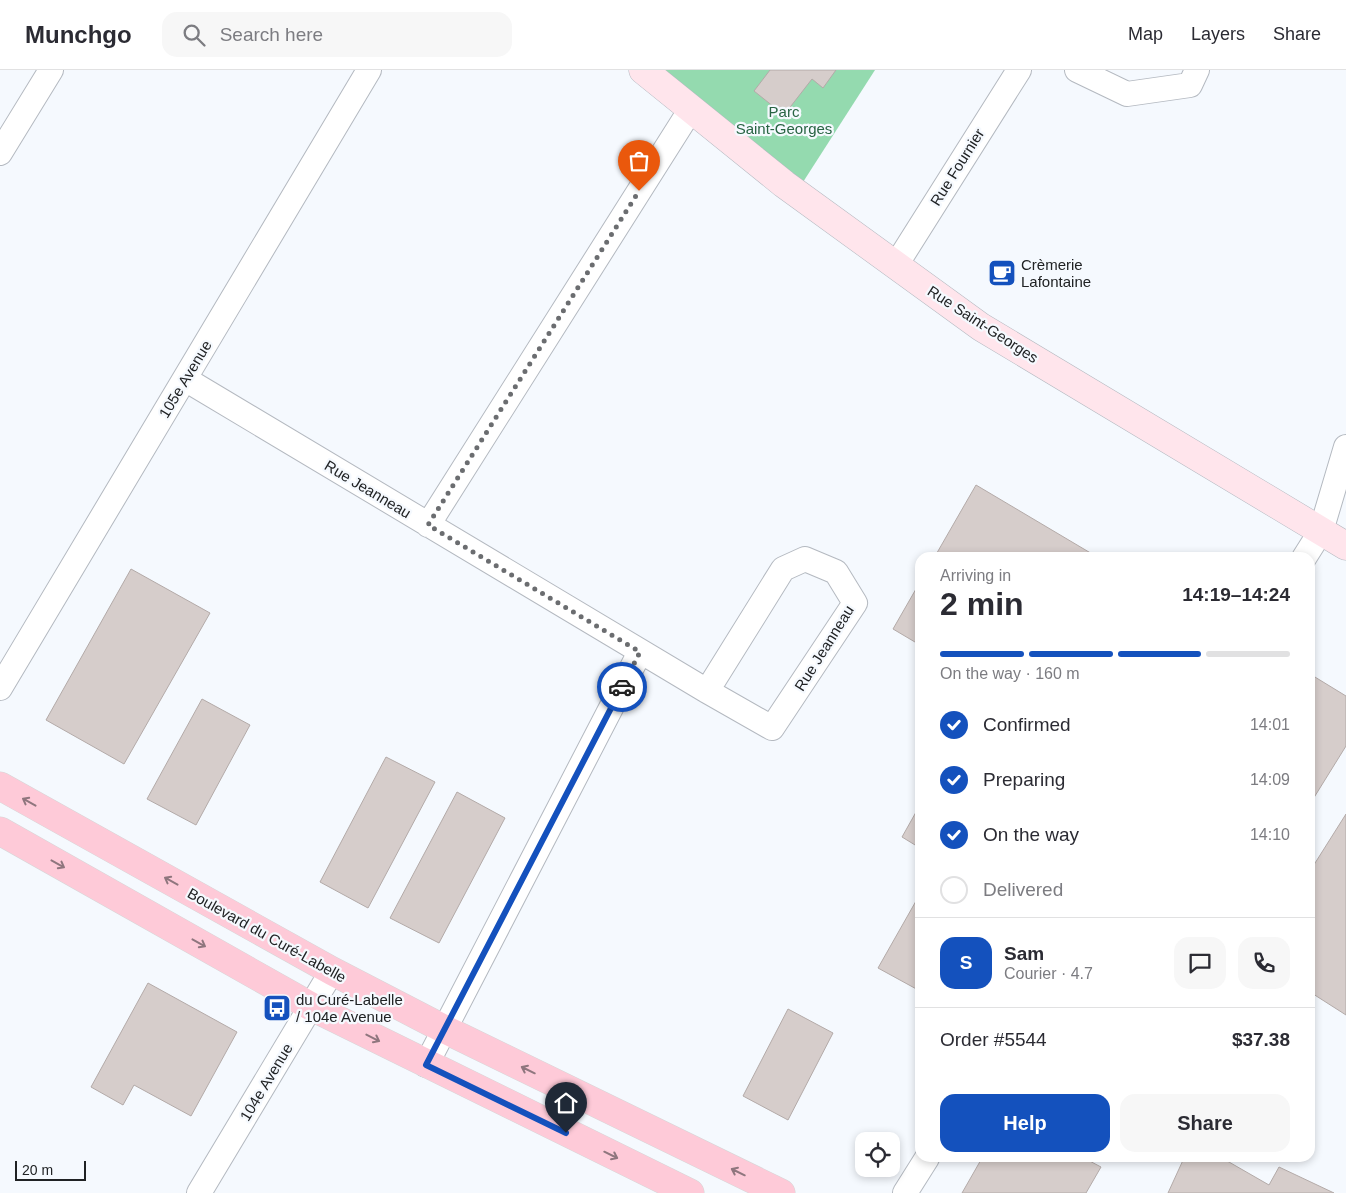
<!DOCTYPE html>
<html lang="en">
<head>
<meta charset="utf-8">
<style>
	body { margin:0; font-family:Arial,sans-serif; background:#f7f7f7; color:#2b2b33; height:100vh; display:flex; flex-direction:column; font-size:19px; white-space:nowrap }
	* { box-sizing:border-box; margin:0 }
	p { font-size:16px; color:#7c7c81 }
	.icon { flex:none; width:28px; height:28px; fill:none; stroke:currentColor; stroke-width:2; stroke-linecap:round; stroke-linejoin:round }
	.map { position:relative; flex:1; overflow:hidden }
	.panel { position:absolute; left:915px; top:482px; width:400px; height:610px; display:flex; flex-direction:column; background:#fff; border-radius:15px; box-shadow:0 2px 8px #0003 }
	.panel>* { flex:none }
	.fabs { position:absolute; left:855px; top:1062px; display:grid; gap:10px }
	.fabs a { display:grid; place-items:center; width:45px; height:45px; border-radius:10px; background:#fff; box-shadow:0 2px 8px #0003; font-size:25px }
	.scale { position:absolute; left:15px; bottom:12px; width:71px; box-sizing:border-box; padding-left:5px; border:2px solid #202224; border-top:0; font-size:14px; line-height:18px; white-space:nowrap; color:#202224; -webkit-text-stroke:4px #f5f9fe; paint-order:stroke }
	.pin { position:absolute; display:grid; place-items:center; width:42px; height:42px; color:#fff; margin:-51px -21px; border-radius:50% 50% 50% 0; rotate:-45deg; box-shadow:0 0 5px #0007 }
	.pin .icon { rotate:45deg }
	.courier { position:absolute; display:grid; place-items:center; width:50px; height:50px; margin:-25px; border:4px solid #1451bd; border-radius:50%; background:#fff; color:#222; box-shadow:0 1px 6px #0007 }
	.summary em { font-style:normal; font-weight:700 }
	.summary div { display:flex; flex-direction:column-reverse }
	.summary { display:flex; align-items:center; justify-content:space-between; height:85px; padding:0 25px }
	h1 { font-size:32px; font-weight:700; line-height:38px }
	.bar { display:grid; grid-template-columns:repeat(4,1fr); gap:8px 5px; align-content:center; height:60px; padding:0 25px }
	.bar i { height:6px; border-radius:4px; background:#e1e1e2 }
	.bar .on { background:#1451bd }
	.bar p { grid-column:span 4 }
	.line { display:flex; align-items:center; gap:12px; padding:0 25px; border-top:1px solid #e1e1e2 }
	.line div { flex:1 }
	.round { display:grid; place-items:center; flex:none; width:52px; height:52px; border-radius:15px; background:#f7f7f7 }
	ol { padding:0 25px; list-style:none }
	li { display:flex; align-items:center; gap:15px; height:55px }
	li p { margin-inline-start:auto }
	li .icon { padding:5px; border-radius:50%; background:#1451bd; color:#fff; stroke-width:4 }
	li:last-child { color:#7c7c81 }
	li i { width:28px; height:28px; border:2px solid #e1e1e2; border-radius:50% }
	.cta { display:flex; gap:10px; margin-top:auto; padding:10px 25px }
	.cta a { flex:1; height:58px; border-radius:15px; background:#1451bd; color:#fff; font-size:20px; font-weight:700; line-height:58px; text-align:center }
	.cta a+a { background:#f7f7f7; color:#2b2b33 }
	header { display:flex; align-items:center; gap:30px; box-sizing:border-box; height:70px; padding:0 25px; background:#fff; border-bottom:1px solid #e1e1e2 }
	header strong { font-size:24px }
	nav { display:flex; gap:28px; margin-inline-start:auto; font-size:18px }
	.search { width:350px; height:45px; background:#f7f7f7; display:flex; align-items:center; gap:12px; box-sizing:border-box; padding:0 18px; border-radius:15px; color:#7c7c81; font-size:19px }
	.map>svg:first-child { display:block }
	.green { fill:#94daaf }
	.building { fill:#d6cdcb; stroke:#b3aaa8 }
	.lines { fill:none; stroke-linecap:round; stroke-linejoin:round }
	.street-casing { stroke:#b4b9c0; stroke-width:26 }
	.secondary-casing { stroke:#b4b9c0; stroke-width:29 }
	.primary-casing { stroke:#d7d7d8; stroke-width:29 }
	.street { stroke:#fff; stroke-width:24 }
	.secondary { stroke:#ffe5ec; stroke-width:28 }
	.primary { stroke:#fecad8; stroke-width:28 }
	.oneway { stroke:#8f767e }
	.done { stroke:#6b6d70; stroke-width:5; stroke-dasharray:0 9 }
	.route { stroke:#1451bd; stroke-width:6 }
	.labels { text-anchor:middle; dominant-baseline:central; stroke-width:4.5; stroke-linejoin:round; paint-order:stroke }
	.park-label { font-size:15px; fill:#286443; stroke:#f5f9fe }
	.street-label { font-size:15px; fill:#202224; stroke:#f5f9fe }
	.poi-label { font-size:15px; fill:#202224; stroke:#f5f9fe; text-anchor:start }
</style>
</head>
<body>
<header>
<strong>Munchgo</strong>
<div class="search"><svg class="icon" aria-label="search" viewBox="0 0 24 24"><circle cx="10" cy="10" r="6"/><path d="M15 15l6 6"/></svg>Search here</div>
<nav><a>Map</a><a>Layers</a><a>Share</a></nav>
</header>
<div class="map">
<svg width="1346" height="1123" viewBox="0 0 1346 1123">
	<rect width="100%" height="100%" fill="#f5f9fe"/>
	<path class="green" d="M643,0H875L796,123Z"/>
	<path class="building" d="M770,0H836L823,18L812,9L784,45L754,21Z
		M976,415L1099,488H934Z
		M131,499L210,543L124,694L46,650Z
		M920,512V575L893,559Z
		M1310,604L1346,626V676L1310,734Z
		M202,629L250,655L196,755L147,729Z
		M386,687L435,712L368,838L320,812Z
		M457,722L505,748L439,873L390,848Z
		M920,735V778L902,767Z
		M1346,744V945L1310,922V801Z
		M920,824V921L878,898Z
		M148,913L237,962L191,1046L134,1015L123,1035L91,1017Z
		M788,939L833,963L788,1050L743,1026Z
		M982,1088H1084L1101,1097L1086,1123H962Z
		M1184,1088H1222L1269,1115L1279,1097L1334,1123H1168Z"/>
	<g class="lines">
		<defs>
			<path id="street" d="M1077,0L1127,24L1190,15L1197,0
				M0,83L51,0
				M896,195L1019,0
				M185,309L707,621L772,658L855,533L836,502L805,489L783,499L707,621
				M428,455L691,39
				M1304,488L1321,461L1346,377
				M0,618L369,0
				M426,995L640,582
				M199,1123L332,901
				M905,1123L927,1088"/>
			<path id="secondary" d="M643,0L784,114L981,257L1346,476"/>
			<path id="primary" d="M0,716L332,901L444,959L781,1123
				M0,761L312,937L690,1123"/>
		</defs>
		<use href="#street" class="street-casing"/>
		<use href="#secondary" class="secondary-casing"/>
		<use href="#primary" class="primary-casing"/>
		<use href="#street" class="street"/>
		<use href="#secondary" class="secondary"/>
		<use href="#primary" class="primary"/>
	</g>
	<defs><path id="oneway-shaft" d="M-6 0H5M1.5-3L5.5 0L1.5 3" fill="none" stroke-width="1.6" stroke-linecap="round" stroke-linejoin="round" transform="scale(1.25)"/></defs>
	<g class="oneway">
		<use href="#oneway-shaft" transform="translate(29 732) rotate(-151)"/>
		<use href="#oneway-shaft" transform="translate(58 794) rotate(29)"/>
		<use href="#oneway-shaft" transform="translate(171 811) rotate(-151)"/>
		<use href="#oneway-shaft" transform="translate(199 873) rotate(29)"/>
		<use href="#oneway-shaft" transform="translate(373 968) rotate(27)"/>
		<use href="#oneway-shaft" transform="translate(528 1000) rotate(-154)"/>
		<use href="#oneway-shaft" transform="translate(611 1085) rotate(26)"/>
		<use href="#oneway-shaft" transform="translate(738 1102) rotate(-154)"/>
	</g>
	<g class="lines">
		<path class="done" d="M622,617L640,582L428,455L639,121"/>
		<path class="route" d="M566,1063L426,995L622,617"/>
	</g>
	<defs>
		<symbol id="cafe-square" viewBox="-11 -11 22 22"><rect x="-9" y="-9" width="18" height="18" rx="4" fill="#1451bd" stroke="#f5f9fe"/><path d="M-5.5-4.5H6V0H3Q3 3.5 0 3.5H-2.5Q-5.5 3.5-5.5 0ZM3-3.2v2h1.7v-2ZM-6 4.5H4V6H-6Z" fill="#fff"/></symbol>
		<symbol id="bus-square" viewBox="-11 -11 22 22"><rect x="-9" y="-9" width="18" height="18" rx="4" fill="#1451bd" stroke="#f5f9fe"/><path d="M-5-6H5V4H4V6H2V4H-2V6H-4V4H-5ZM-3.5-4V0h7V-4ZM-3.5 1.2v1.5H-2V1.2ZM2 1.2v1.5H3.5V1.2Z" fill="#fff"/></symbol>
	</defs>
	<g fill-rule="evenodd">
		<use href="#cafe-square" x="986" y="187" width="32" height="32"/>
		<use href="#bus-square" x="261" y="922" width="32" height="32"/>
	</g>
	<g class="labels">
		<g class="park-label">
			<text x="784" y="41">Parc<tspan x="784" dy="17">Saint-Georges</tspan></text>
		</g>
		<g class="street-label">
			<text transform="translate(957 97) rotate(-58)">Rue Fournier</text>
			<text transform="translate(983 254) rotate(33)">Rue Saint-Georges</text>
			<text transform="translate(185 309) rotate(-59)">105e Avenue</text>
			<text transform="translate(368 419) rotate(31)">Rue Jeanneau</text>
			<text transform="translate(824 578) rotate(-58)">Rue Jeanneau</text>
			<text transform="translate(267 865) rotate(29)">Boulevard du Curé-Labelle</text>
			<text transform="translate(266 1012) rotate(-59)">104e Avenue</text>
		</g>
		<g class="poi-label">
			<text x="1021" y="194">Crèmerie<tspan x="1021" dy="17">Lafontaine</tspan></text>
			<text x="296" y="929">du Curé-Labelle<tspan x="296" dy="17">/ 104e Avenue</tspan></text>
		</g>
	</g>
</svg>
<div class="fabs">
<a><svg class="icon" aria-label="locate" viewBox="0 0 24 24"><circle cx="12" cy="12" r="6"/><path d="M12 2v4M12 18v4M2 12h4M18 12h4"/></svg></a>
</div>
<div class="scale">20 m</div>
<div class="pin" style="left:639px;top:121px;background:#ea580c"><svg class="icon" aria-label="bag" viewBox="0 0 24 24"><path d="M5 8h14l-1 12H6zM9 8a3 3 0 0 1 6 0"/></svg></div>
<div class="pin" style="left:566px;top:1063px;background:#1f2937"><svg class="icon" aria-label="home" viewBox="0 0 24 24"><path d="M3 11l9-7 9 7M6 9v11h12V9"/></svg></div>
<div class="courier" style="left:622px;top:617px"><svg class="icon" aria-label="car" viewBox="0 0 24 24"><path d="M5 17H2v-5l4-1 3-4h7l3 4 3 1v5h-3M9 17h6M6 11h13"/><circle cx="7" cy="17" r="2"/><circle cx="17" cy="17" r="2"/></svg></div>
<section class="panel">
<div class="summary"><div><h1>2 min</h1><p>Arriving in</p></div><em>14:19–14:24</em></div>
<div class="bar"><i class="on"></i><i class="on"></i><i class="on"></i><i></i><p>On the way · 160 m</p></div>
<ol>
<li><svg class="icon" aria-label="check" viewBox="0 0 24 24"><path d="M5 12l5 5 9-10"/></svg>Confirmed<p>14:01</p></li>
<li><svg class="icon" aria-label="check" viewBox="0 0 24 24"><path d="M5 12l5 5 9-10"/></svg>Preparing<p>14:09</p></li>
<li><svg class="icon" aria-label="check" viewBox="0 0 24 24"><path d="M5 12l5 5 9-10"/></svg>On the way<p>14:10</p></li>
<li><i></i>Delivered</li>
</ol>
<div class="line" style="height:90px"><b class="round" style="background:#1451bd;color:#fff">S</b><div><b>Sam</b><p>Courier · 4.7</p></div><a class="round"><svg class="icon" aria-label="chat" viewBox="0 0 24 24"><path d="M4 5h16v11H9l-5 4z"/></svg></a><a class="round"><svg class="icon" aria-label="phone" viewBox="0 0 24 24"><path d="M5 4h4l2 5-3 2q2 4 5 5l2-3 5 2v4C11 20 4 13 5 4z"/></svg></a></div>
<div class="line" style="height:65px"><div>Order #5544</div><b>$37.38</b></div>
<div class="cta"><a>Help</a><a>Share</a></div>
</section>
</div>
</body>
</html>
